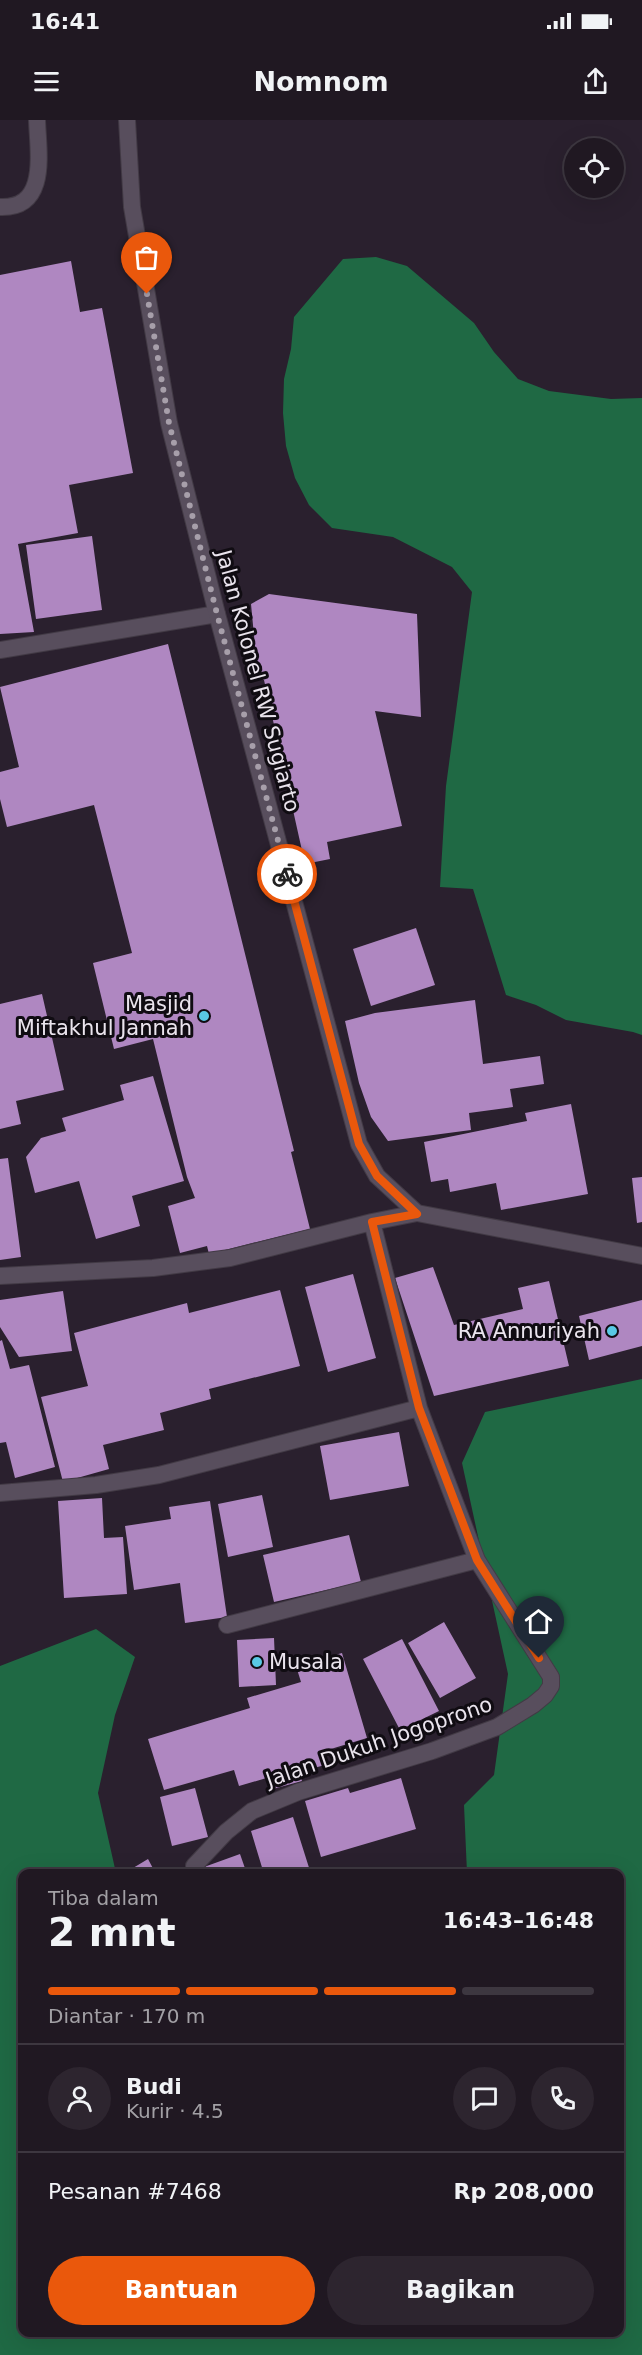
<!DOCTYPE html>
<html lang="id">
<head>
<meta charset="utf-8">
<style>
	body { margin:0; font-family:"DejaVu Sans",sans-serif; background:#2d252f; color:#f1f3f6; height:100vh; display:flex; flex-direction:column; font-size:22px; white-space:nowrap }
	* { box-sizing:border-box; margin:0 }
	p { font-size:20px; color:#a2a0a5 }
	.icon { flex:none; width:33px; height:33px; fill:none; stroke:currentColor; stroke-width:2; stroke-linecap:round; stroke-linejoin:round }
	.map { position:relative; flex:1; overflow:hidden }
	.details { position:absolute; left:18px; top:1749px; width:606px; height:468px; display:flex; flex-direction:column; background:#201822; border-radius:12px; box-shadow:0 6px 24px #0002,0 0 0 2px #3d3740 }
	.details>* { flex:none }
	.buttons { position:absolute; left:564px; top:18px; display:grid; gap:12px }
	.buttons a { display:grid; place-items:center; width:60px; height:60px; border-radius:50%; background:#201822; box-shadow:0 6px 24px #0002,0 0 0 2px #3d3740; font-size:30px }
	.pin { position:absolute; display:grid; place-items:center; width:51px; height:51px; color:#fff; margin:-62px -26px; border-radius:50% 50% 50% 0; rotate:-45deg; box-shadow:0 0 6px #0007 }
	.pin .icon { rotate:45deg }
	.courier { position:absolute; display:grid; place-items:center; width:60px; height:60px; margin:-30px; border:4px solid #ea580c; border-radius:50%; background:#fff; color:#222; box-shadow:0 2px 8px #0007 }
	.summary em { font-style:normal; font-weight:700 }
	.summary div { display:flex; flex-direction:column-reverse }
	.summary { display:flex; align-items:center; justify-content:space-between; height:102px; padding:0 30px }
	h1 { font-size:39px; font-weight:700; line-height:45px }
	.bar { display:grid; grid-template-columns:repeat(4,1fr); gap:9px 6px; align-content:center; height:72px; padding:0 30px }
	.bar i { height:8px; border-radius:4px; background:#3d3740 }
	.bar .selected { background:#ea580c }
	.bar p { grid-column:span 4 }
	.line { display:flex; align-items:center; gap:15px; padding:0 30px; border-top:2px solid #3d3740 }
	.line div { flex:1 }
	.round { display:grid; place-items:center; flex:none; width:63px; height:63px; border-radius:32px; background:#2d252f }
	.primary-button { display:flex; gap:12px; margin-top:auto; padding:12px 30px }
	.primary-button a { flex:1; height:69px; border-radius:36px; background:#ea580c; color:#fff; font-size:24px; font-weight:700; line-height:69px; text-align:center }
	.primary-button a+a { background:#2d252f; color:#f1f3f6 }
	.status { display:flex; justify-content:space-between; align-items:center; height:42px; padding:0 30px; background:#201822; direction:ltr }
	.status svg { height:16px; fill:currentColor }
	header { display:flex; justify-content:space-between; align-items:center; height:78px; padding:0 30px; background:#201822; font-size:27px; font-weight:700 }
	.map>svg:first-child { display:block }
	.forest { fill:#1f6944 }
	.building { fill:#af87c1 }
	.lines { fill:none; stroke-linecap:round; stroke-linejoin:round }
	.minor-casing { stroke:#423a45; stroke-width:18 }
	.secondary-casing { stroke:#423a45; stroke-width:18 }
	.minor { stroke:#584e5d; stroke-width:16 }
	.secondary { stroke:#584e5d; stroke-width:16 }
	.done { stroke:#a79faa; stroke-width:6; stroke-dasharray:0 10.8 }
	.route { stroke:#ea580c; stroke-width:8 }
	.poi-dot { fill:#59c8e4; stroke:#100c12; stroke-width:2 }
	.labels { text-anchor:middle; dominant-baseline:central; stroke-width:6; stroke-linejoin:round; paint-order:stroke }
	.street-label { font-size:21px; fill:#eae4ed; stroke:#100c12 }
	.poi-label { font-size:21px; fill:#eae4ed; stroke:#100c12; text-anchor:end }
</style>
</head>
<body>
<div class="status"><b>16:41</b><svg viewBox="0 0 49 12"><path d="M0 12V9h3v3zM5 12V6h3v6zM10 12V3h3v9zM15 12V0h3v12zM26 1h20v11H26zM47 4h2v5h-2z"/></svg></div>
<header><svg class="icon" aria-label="menu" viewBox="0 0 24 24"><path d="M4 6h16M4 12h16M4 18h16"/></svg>Nomnom<svg class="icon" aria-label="share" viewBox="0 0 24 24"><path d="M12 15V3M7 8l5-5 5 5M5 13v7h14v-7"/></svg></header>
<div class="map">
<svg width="642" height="2235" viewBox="0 0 642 2235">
	<rect width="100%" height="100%" fill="#2a202e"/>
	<path class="forest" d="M376,137L407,146L474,203L494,232L518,259L549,271L611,279L642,278V915L633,912L566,900L536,885L506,875L473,769L440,767L446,666L472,472L452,447L393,417L332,408L309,385L295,358L286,326L283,293L284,259L291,229L294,197L343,139Z
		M642,1259V2235H0V1546L96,1509L135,1537L115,1595L98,1673L116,1753L22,1754V2212H620V1754L467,1753L464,1685L494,1655L508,1554L462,1343L485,1292Z"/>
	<path class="building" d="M71,141L80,192L102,188L133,353L69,365L78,413L18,424L34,512L0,514V155Z
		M92,416L102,490L36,499L26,425Z
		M269,474L417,494L421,597L375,591L402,706L327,722L330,739L305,744L264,560L258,558L251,484Z
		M168,524L294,1031L291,1032L310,1109L209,1134L207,1126L180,1133L168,1086L195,1078L187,1057L153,919L114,929L93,843L132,833L94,685L7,707L0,679V652L19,647L0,567Z
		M416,808L435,865L371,886L353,829Z
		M42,874L64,970L16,981L21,1004L0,1009V884Z
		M475,880L483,944L540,936L544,964L510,969L513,987L469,993L471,1010L388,1021L371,997L359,963L345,901L375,893Z
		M153,956L184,1061L132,1076L140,1106L96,1119L79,1061L35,1073L26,1037L41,1018L66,1011L62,998L124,980L120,965Z
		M571,984L588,1074L501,1090L496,1063L450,1072L448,1059L431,1062L424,1022L527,1001L525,993Z
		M8,1038L21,1137L0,1140V1039Z
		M642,1057V1102L637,1103L632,1058Z
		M433,1147L454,1205L523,1189L518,1168L549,1161L569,1246L434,1276L395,1158Z
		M353,1154L376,1238L328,1252L305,1167Z
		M280,1170L300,1246L209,1269L211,1279L160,1293L164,1310L103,1325L109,1349L63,1362L41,1277L88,1266L74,1213L187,1183L189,1193Z
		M63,1171L72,1231L19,1237L0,1207V1180Z
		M642,1180V1226L589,1240L579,1196Z
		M2,1220L10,1249L29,1245L55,1347L15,1358L6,1322L0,1323V1221Z
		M399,1312L409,1366L330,1380L320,1326Z
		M262,1375L273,1427L228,1437L218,1384Z
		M102,1378L104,1418L123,1417L127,1474L64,1478L58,1381Z
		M210,1381L227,1497L185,1503L180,1463L134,1470L125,1406L171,1399L169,1387Z
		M349,1415L361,1462L274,1482L263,1435Z
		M444,1502L476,1558L440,1578L408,1523Z
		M274,1518L276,1565L239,1567L237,1520Z
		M402,1519L439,1591L400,1610L363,1539Z
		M342,1533L367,1618L321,1632L325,1645L299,1652L302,1661L273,1669L270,1657L239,1666L234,1650L164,1670L148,1619L250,1588L247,1578L301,1562L296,1546Z
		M401,1658L416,1709L321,1737L305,1681L348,1668L350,1673Z
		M195,1668L208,1717L172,1726L160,1677Z
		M293,1697L311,1754H264L251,1711Z
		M240,1734L247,1754H207L204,1747Z
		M148,1739L156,1754H123Z
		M385,1747L386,1754H361V1753Z"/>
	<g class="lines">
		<defs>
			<path id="minor" d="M0,87C49,89 38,32 37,0
				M0,530L217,494
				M0,1156L153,1148L230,1138L372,1102L417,1093
				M0,1373L96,1365L159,1355L419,1288
				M227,1505L477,1440
				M194,1746L226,1712L252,1691L298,1672L432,1631L497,1607L533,1585L545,1575L551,1566V1557L477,1440L419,1288L372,1102"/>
			<path id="secondary" d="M127,0L132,87L169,303L217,494L359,1024L377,1056L417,1093L642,1136"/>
		</defs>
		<use href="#minor" class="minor-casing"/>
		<use href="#secondary" class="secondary-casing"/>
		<use href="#minor" class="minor"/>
		<use href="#secondary" class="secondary"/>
	</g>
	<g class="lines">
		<path class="done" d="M147,174L169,303L217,494L287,754"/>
		<path class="route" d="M287,754L359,1024L377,1056L417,1094L372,1102L419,1288L427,1309L477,1440L539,1538"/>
	</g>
	<g class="poi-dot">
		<circle cx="204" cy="896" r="6"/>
		<circle cx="612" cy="1211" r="6"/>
		<circle cx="257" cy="1542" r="6"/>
	</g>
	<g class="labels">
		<g class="street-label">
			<text transform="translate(258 561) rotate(75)">Jalan Kolonel RW Sugiarto</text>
			<text transform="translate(379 1622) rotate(-19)">Jalan Dukuh Jogoprono</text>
		</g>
		<g class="poi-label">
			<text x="192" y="884">Masjid<tspan x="192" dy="24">Miftakhul Jannah</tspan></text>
			<text x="600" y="1211">RA Annuriyah</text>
			<text x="269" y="1542" text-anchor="start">Musala</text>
		</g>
	</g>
</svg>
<div class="buttons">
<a><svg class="icon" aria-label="locate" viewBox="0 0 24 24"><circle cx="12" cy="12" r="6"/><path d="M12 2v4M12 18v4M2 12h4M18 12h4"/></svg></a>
</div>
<div class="pin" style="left:147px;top:174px;background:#ea580c"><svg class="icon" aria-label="bag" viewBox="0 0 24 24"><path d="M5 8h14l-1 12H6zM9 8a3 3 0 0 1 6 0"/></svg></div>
<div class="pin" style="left:539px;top:1538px;background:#1f2937"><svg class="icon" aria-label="home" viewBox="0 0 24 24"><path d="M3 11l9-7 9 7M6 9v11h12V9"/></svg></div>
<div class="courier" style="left:287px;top:754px"><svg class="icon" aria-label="bike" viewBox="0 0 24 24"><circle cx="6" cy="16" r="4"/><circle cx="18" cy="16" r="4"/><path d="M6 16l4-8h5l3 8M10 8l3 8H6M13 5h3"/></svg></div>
<section class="details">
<div class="summary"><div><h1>2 mnt</h1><p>Tiba dalam</p></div><em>16:43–16:48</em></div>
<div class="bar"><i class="selected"></i><i class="selected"></i><i class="selected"></i><i></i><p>Diantar · 170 m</p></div>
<div class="line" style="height:108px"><a class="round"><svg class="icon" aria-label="person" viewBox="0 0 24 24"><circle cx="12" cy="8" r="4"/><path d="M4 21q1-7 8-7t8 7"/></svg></a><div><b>Budi</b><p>Kurir · 4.5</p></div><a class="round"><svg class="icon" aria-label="chat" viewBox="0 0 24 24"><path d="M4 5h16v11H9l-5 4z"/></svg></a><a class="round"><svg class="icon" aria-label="phone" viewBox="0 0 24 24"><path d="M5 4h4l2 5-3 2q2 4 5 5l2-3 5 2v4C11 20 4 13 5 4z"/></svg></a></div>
<div class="line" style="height:78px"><div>Pesanan #7468</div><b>Rp 208,000</b></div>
<div class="primary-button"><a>Bantuan</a><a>Bagikan</a></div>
</section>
</div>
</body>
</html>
